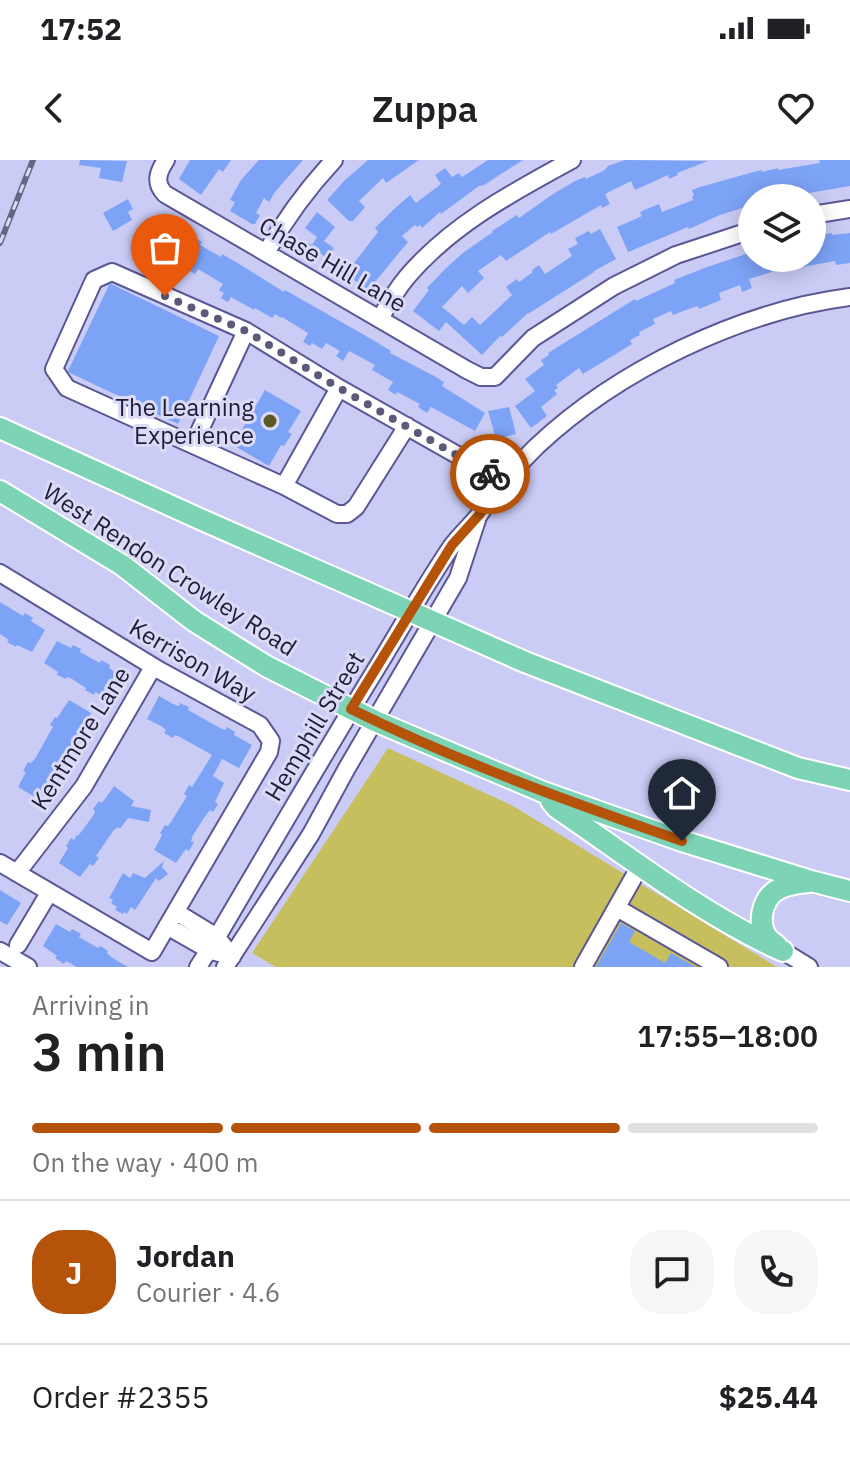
<!DOCTYPE html>
<html lang="en">
<head>
<meta charset="utf-8">
<style>
	body { margin:0; font-family:"IBM Plex Sans",sans-serif; background:#f6f6f6; color:#202124; height:100vh; display:flex; flex-direction:column; font-size:30px; white-space:nowrap }
	* { box-sizing:border-box; margin:0 }
	p { font-size:26px; color:#757577 }
	.icon { flex:none; width:44px; height:44px; fill:none; stroke:currentColor; stroke-width:2; stroke-linecap:round; stroke-linejoin:round }
	.map { position:relative; height:807px; overflow:hidden }
	.side { display:flex; flex-direction:column; background:#fff; flex:1 }
	.side>* { flex:none }
	.tools { position:absolute; left:738px; top:24px; display:grid; gap:16px }
	.tools a { display:grid; place-items:center; width:88px; height:88px; border-radius:50%; background:#fff; box-shadow:0 4px 20px #0003; font-size:40px }
	.pin { position:absolute; display:grid; place-items:center; width:68px; height:68px; color:#fff; margin:-82px -34px; border-radius:50% 50% 50% 0; rotate:-45deg; box-shadow:0 0 8px #0007 }
	.pin .icon { rotate:45deg }
	.courier { position:absolute; display:grid; place-items:center; width:80px; height:80px; margin:-40px; border:6px solid #b45309; border-radius:50%; background:#fff; color:#222; box-shadow:0 2px 10px #0007 }
	.head em { font-style:normal; font-weight:600 }
	.head div { display:flex; flex-direction:column-reverse }
	.head { display:flex; align-items:center; justify-content:space-between; height:136px; padding:0 32px }
	h1 { font-size:52px; font-weight:600; line-height:60px }
	.bar { display:grid; grid-template-columns:repeat(4,1fr); gap:12px 8px; align-content:center; height:96px; padding:0 32px }
	.bar i { height:10px; border-radius:6px; background:#e0e0e0 }
	.bar .active { background:#b45309 }
	.bar p { grid-column:span 4 }
	.line { display:flex; align-items:center; gap:20px; padding:0 32px; border-top:2px solid #e0e0e0 }
	.line div { flex:1 }
	.round { display:grid; place-items:center; flex:none; width:84px; height:84px; border-radius:32px; background:#f6f6f6 }
	.status { display:flex; justify-content:space-between; align-items:center; height:56px; padding:0 40px; background:#fff; direction:ltr }
	.status svg { height:22px; fill:currentColor }
	header { display:flex; justify-content:space-between; align-items:center; height:104px; padding:0 32px; background:#fff; font-size:36px; font-weight:600 }
	.map>svg:first-child { display:block }
	.green { fill:#c7bf5e }
	.building { fill:#7da3f6 }
	.lines { fill:none; stroke-linecap:round; stroke-linejoin:round }
	.minor-casing { stroke:#5b5795; stroke-width:20 }
	.major-casing { stroke:#fff; stroke-width:24 }
	.minor { stroke:#fff; stroke-width:16 }
	.major { stroke:#7cd3b6; stroke-width:20 }
	.rail-casing { stroke:#656586; stroke-width:6 }
	.rail { stroke:#dadaf7; stroke-width:3; stroke-dasharray:9; stroke-linecap:butt }
	.done { stroke:#5b5a7a; stroke-width:8; stroke-dasharray:0 14.4 }
	.route { stroke:#b45309; stroke-width:10 }
	.poi-dot { fill:#5d5925; stroke:#dadaf7; stroke-width:3 }
	.labels { text-anchor:middle; dominant-baseline:central; stroke-width:6; stroke-linejoin:round; paint-order:stroke }
	.street-label { font-size:24px; fill:#1e1d37; stroke:#dadaf7 }
	.poi-label { font-size:24px; fill:#1e1d37; stroke:#dadaf7; text-anchor:end }
</style>
</head>
<body>
<div class="status"><b>17:52</b><svg viewBox="0 0 49 12"><path d="M0 12V9h3v3zM5 12V6h3v6zM10 12V3h3v9zM15 12V0h3v12zM26 1h20v11H26zM47 4h2v5h-2z"/></svg></div>
<header><svg class="icon" aria-label="back" viewBox="0 0 24 24"><path d="M15 5l-7 7 7 7"/></svg>Zuppa<svg class="icon" aria-label="heart" viewBox="0 0 24 24"><path d="M12 20l-8-8c-3-5 5-10 8-4 3-6 11-1 8 4z"/></svg></header>
<div class="map">
<svg width="850" height="807" viewBox="0 0 850 807">
	<rect width="100%" height="100%" fill="#cbccf6"/>
	<path class="green" d="M388,588L513,646L777,807H276L252,793Z"/>
	<path class="building" d="M80,0L127,1L122,22L99,18L101,8L79,5Z
		M190,0H231L223,12L219,9L201,35L179,19Z
		M259,0H303L275,32L269,42L264,38L256,53L260,55L255,64H252L230,51L235,42L230,40L241,20Z
		M368,0H419L386,23L383,18L359,41L365,47L353,61H349L327,40L345,20Z
		M488,0H523L484,25L479,26L441,54L440,52L422,68L420,65L417,67L415,65L402,76L408,82L374,123L372,121L366,129L349,116L357,105L354,103L378,72L375,68L393,50L410,35L416,43L441,24L435,15L445,8L452,17L459,13L462,17Z
		M625,0L708,1L677,13L678,15L669,19L668,15L635,30L631,21L605,34L610,44L602,48L601,45L551,74L550,72L506,101L501,95L478,111L484,118L468,133L462,126L442,147L464,165L472,157L480,165L512,135L506,127L517,119L519,122L533,112L532,110L539,105L545,114L572,96L568,89L578,84L575,78L589,71L591,74L600,69L616,99L594,111V112L528,154V153L502,177L500,176L482,195L446,162L439,171L413,151L429,130L427,128L445,109L464,92L493,72L492,71L517,55L519,58L553,34L575,21L585,17L586,19L605,10L608,6Z
		M819,0H850V26L780,38H752V45L720,55L689,69L688,67L628,92L617,67L642,56L640,53L642,51L659,44L662,52L693,40L692,36H694L692,30L700,27L757,11L762,10V12L778,8V10L820,3Z
		M128,39L133,49L128,52L132,60L113,71L103,53Z
		M317,52L335,67L324,81L334,88L326,98L321,94L316,100L296,86L301,79L312,85L317,77L305,68Z
		M147,58L168,70L170,67L176,71L178,69L202,82L200,85L221,97L222,94L236,102L284,132L285,130L373,180L391,191L390,193L436,217L444,222L442,226L485,253L475,271L431,247L427,253L418,247L420,244L397,232L396,235L388,230L393,222L372,210L375,205L349,191L343,201L336,196L340,191L326,183L322,189L312,183L310,186L303,182L308,173L282,157L281,158L275,154L272,158L255,148L254,150L231,137L228,142L221,138L224,133L219,130L223,124L198,109L195,114L178,103L179,101L154,87L152,90L135,80Z
		M832,73V75L850,73V103L836,105L835,101L802,107L801,104L784,108L749,119L752,128L742,132L740,125L719,133L721,140L699,149L698,146L686,150L673,155L671,151L653,159L655,164L639,172L640,175L630,180L632,184L583,214L579,208L556,225L558,228L554,230L557,234L541,247L547,256L531,268L515,246L535,231L525,219L544,205L541,200L549,195L548,193L635,139L636,141L675,123L674,120L707,107L752,92V98H812V77Z
		M111,124L219,176L178,264L70,213L68,211L109,125Z
		M265,230L301,251L288,272L292,274L284,286L281,285L269,306L233,285Z
		M509,247L516,274L496,279L488,251Z
		M0,442L23,456L25,453L33,458L31,461L45,470L32,492L17,485L16,487L7,482L9,480L0,474Z
		M57,481L71,488L73,485L81,489L80,492L100,503L101,500L110,505L109,508L113,511L123,517L111,539L95,532L94,535L85,530L86,528L72,519L67,517L66,519L57,515L58,512L44,503Z
		M159,536L173,544L179,546L180,543L189,547L188,550L220,568L225,570L227,567L235,572L234,575L252,585L239,608L222,599L213,616L224,623L215,642L218,644L213,652L210,650L206,655L193,675L191,681L194,682L189,691L186,689L176,703L154,690L162,675L160,673L165,665L168,666L171,662L184,641L187,636L184,634L189,625L192,627L212,595L180,577L175,575L173,578L164,573L166,570L161,566L147,559Z
		M69,540L91,553L82,572L85,573L79,582L76,580L73,585L55,617L58,619L53,628L50,626L46,631L40,640L18,627L26,612L23,611L28,602L31,603L35,599L50,572L53,567L50,565L55,557L57,558Z
		M114,626L134,641L131,646L151,650L149,662L128,658L120,669L118,667L113,671L96,696L99,698L93,706L90,704L80,717L59,703L68,688L66,686L71,678L74,680L77,675L78,676L93,656L95,651L93,649L99,641L101,643L105,639Z
		M164,701L162,707L168,714L159,721L156,718L135,750L131,747L127,754L124,752L123,754L115,750L117,747L111,743L113,740L109,738L123,713L130,718L133,713L145,718Z
		M0,730L21,743L7,765L0,761Z
		M621,763L635,771L629,782L665,803L671,793L696,807H596Z
		M56,764L70,772L72,769L81,774L79,777L98,788L100,786L108,791L107,793L111,797L128,807H77L66,801L64,804L55,798L57,796L43,786Z"/>
	<g class="lines">
		<defs>
			<path id="minor" d="M166,0C158,12 154,23 165,34L467,210L481,217H495L533,178L614,126L676,95L752,70
				M812,55L850,49
				M266,93C285,59 307,29 334,0
				M380,159C388,144 396,130 407,117C451,65 513,32 572,0
				M246,171L193,285L67,228L54,209L94,120L112,112L246,171L339,228L503,321
				M193,285L284,326L339,228
				M284,326L337,354H347L356,347L407,266
				M0,413L159,510L260,565L271,581L269,592L152,792L0,703
				M17,713L84,626L153,507
				M617,748L719,807
				M176,752L217,777L232,797
				M167,766L209,790L219,793
				M18,785L49,733
				M0,791L28,807
				M783,791L809,807
				M198,807L217,777C271,685 325,592 381,501C404,463 426,424 451,387C459,376 470,366 479,355C487,344 494,332 504,321C514,309 526,297 537,286C618,210 740,151 850,137
				M225,807L311,674L347,608L458,418L477,360
				M583,807L640,706"/>
			<path id="major" d="M0,268L200,359L525,502L798,608L850,620
				M0,331L122,405L194,461L266,506L375,561L543,632L682,681L811,721L850,731
				M551,641L557,648C629,697 703,755 783,791
				M777,786C775,784 768,779 767,777C757,763 762,739 777,730C786,724 798,723 809,722"/>
		</defs>
		<use href="#minor" class="minor-casing"/>
		<use href="#major" class="major-casing"/>
		<use href="#minor" class="minor"/>
		<use href="#major" class="major"/>
		<defs>
			<path id="rail" d="M0,83L33,0"/>
		</defs>
		<use href="#rail" class="rail-casing"/>
		<use href="#rail" class="rail"/>
	</g>
	<g class="lines">
		<path class="done" d="M165,136L246,171L339,228L490,314"/>
		<path class="route" d="M490,314L503,321L479,355L452,385L351,549C458,602 570,642 682,681"/>
	</g>
	<circle class="poi-dot" cx="270" cy="261" r="8"/>
	<g class="labels">
		<g class="street-label">
			<text transform="translate(333 104) rotate(30)">Chase Hill Lane</text>
			<text transform="translate(170 409) rotate(33)">West Rendon Crowley Road</text>
			<text transform="translate(193 500) rotate(30)">Kerrison Way</text>
			<text transform="translate(314 566) rotate(-59)">Hemphill Street</text>
			<text transform="translate(80 578) rotate(-58)">Kentmore Lane</text>
		</g>
		<g class="poi-label">
			<text x="254" y="247">The Learning<tspan x="254" dy="28">Experience</tspan></text>
		</g>
	</g>
</svg>
<div class="tools">
<a><svg class="icon" aria-label="layers" viewBox="0 0 24 24"><path d="M12 4l9 5-9 5-9-5zM3 14l9 5 9-5"/></svg></a>
</div>
<div class="pin" style="left:165px;top:136px;background:#ea580c"><svg class="icon" aria-label="bag" viewBox="0 0 24 24"><path d="M5 8h14l-1 12H6zM9 8a3 3 0 0 1 6 0"/></svg></div>
<div class="pin" style="left:682px;top:681px;background:#1f2937"><svg class="icon" aria-label="home" viewBox="0 0 24 24"><path d="M3 11l9-7 9 7M6 9v11h12V9"/></svg></div>
<div class="courier" style="left:490px;top:314px"><svg class="icon" aria-label="bike" viewBox="0 0 24 24"><circle cx="6" cy="16" r="4"/><circle cx="18" cy="16" r="4"/><path d="M6 16l4-8h5l3 8M10 8l3 8H6M13 5h3"/></svg></div>
</div>
<section class="side">
<div class="head"><div><h1>3 min</h1><p>Arriving in</p></div><em>17:55–18:00</em></div>
<div class="bar"><i class="active"></i><i class="active"></i><i class="active"></i><i></i><p>On the way · 400 m</p></div>
<div class="line" style="height:144px"><b class="round" style="background:#b45309;color:#fff">J</b><div><b>Jordan</b><p>Courier · 4.6</p></div><a class="round"><svg class="icon" aria-label="chat" viewBox="0 0 24 24"><path d="M4 5h16v11H9l-5 4z"/></svg></a><a class="round"><svg class="icon" aria-label="phone" viewBox="0 0 24 24"><path d="M5 4h4l2 5-3 2q2 4 5 5l2-3 5 2v4C11 20 4 13 5 4z"/></svg></a></div>
<div class="line" style="height:104px"><div>Order #2355</div><b>$25.44</b></div>
</section>
</body>
</html>
